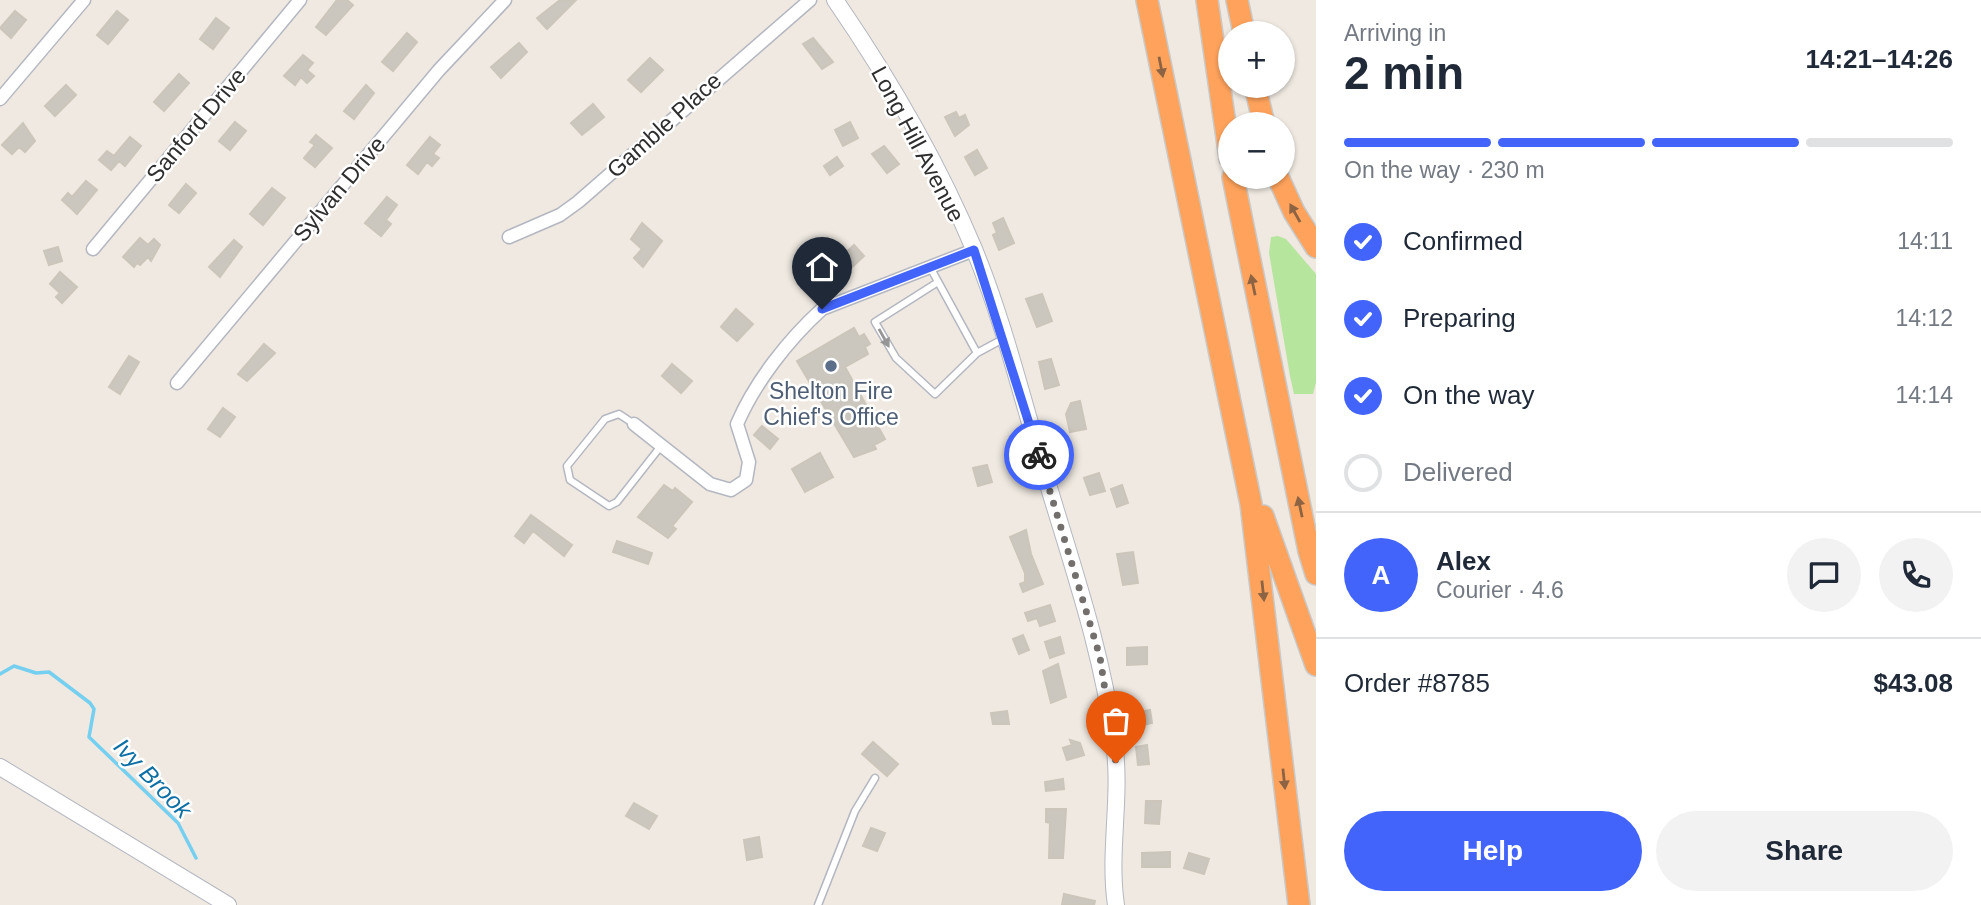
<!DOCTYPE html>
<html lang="en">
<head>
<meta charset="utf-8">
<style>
	body { margin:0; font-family:Arial,sans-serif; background:#f2f2f3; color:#1f2937; height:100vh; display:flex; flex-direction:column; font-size:26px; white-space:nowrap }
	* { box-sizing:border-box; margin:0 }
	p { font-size:23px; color:#747a83 }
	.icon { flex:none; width:38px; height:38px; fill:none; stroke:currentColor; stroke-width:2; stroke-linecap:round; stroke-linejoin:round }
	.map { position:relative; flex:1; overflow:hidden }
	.drawer { display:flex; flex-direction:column; background:#fff; width:665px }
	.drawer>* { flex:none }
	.buttons { position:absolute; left:1218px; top:21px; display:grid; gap:14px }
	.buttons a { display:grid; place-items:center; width:77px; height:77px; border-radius:50%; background:#fff; box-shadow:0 2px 5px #0004; font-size:35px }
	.pin { position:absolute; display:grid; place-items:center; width:60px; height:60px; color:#fff; margin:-72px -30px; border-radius:50% 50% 50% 0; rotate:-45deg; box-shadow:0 0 7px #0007 }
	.pin .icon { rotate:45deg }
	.courier { position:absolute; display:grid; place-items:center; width:70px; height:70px; margin:-35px; border:5px solid #4264fb; border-radius:50%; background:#fff; color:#222; box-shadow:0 2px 9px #0007 }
	.head em { font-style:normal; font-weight:700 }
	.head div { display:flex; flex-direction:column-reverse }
	.head { display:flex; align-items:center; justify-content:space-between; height:119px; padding:0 28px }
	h1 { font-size:46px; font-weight:700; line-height:52px }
	.bar { display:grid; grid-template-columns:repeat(4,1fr); gap:10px 7px; align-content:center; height:84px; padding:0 28px }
	.bar i { height:9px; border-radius:5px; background:#e0e1e3 }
	.bar .selected { background:#4264fb }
	.bar p { grid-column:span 4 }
	.line { display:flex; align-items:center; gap:18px; padding:0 28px; border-top:2px solid #e0e1e3 }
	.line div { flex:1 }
	.round { display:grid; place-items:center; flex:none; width:74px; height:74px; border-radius:37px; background:#f2f2f3 }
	ol { padding:0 28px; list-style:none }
	li { display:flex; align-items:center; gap:21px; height:77px }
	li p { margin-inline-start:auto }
	li .icon { padding:7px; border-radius:50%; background:#4264fb; color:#fff; stroke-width:4 }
	li:last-child { color:#747a83 }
	li i { width:38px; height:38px; border:4px solid #e0e1e3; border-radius:50% }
	.cta { display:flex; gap:14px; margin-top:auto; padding:14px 28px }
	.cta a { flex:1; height:80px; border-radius:42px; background:#4264fb; color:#fff; font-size:28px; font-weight:700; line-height:80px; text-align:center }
	.cta a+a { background:#f2f2f3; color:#1f2937 }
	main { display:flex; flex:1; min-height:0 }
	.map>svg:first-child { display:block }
	.green { fill:#b6e59e }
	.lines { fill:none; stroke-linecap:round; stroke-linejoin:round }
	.stream { stroke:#75cff0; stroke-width:3.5 }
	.building { fill:#cbc7bf; stroke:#cbc5ba; stroke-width:2 }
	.lane-casing { stroke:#b4b7c1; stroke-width:9 }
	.street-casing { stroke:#b4b7c1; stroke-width:15 }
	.secondary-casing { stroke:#b4b7c1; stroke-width:18 }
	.highway-casing { stroke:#c9c9c9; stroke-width:24 }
	.lane { stroke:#fff; stroke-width:6 }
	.street { stroke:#fff; stroke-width:12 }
	.secondary { stroke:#fff; stroke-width:16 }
	.highway { stroke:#ffa35c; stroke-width:21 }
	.oneway { fill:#8c6343 }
	.oneway2 { fill:#969696 }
	.done { stroke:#726f6d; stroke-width:7; stroke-dasharray:0 12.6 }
	.route { stroke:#4264fb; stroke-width:9 }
	.service-dot { fill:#5c6f8a; stroke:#fff; stroke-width:2.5 }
	.labels { text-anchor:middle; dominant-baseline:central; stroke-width:5; stroke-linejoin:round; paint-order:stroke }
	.street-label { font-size:23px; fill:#2e2e2e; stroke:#fff }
	.service-label { font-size:23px; fill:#4e5e75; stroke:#fff }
	.water-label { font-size:24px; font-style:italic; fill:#0d6fa3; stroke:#fff }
</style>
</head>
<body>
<main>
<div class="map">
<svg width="1316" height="905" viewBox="0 0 1316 905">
	<rect width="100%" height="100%" fill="#efe9e1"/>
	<path class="green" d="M1278,236L1286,239L1316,274V382L1313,394H1294L1290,376L1269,253L1271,237Z"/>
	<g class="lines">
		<path class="stream" d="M0,674L14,666L36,673L49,672L90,703L94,709L89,737L178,823L196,858"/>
	</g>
	<path class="building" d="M337,0H347L353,5L326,35L316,27Z
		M560,0H576L547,29L537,18Z
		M15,11L26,20L11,38L0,28Z
		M117,11L128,20L108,44L97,35Z
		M216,18L229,28L213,49L200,39Z
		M407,33L417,42L393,71L382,62Z
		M813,38L833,62L822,69L803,44Z
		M519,43L527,52L501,78L491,67Z
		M303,55L313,63L307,70L314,76L307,83L301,77L295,85L284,76Z
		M650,58L663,70L641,92L628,80Z
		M179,74L189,83L164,111L154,102Z
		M66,85L76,95L55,116L45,106Z
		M366,85L374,93L354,119L344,111Z
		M593,104L604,117L582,135L571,123Z
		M956,112L959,118L965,115L969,125L955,136L945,117Z
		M235,122L246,131L230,150L219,141Z
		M850,122L858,138L843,146L835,130Z
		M23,123L35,141L25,152L19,147L12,154L2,145Z
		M316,135L332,148L315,167L304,158L315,145L310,142Z
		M130,137L141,146L125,166L119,161L111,170L99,160L107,151L114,156Z
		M430,137L440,145L433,154L439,158L432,166L427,162L418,174L407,165Z
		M884,146L899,164L887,173L872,154Z
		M977,150L987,168L975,175L965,157Z
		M837,157L843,166L830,175L824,166Z
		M86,181L97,190L77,214L62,200L68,193L72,197Z
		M186,184L196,193L179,213L169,205Z
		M272,188L285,198L263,225L250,214Z
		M387,197L397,205L386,220L391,224L381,236L365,223Z
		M1003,218L1014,243L999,250L993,235L997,233L993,223Z
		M642,223L662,241L643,267L634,258L642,249L631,239Z
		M140,238L148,245L154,239L160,245L151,261L148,257L140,265L137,263L134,267L123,257Z
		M234,240L242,247L220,277L209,267Z
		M854,245L864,256L849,270L839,259Z
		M58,247L62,261L49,265L44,251Z
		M60,272L77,287L62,303L56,297L60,293L50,284Z
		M1042,294L1052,321L1037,327L1026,299Z
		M736,309L753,324L737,341L721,327Z
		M854,328L859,337L864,334L870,344L865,347L868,354L845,367L885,439L874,445L876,449L854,457L797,361Z
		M264,344L275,353L247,381L238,374Z
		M129,356L139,362L120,394L109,387Z
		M1051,359L1059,385L1045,389L1039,362Z
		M672,364L692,381L681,393L662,376Z
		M1080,401L1086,429L1070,432L1066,414L1071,403Z
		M223,408L235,417L220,437L208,429Z
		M762,426L778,439L770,449L754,435Z
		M820,453L833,477L805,492L792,469Z
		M987,465L992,482L978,486L973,468Z
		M1099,473L1105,491L1090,495L1084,478Z
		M664,485L673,491L675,488L692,502L672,526L676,529L668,538L638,517Z
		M1122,485L1128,503L1117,507L1111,489Z
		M531,515L572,545L564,556L533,531L524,543L515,536Z
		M1026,530L1031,554L1043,584L1023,592L1020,584L1025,582V573L1010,537Z
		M617,541L652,553L648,564L613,552Z
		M1133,552L1138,583L1123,585L1117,554Z
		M1050,605L1055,621L1040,626L1037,618L1028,621L1025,613Z
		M1023,635L1029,650L1019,654L1013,639Z
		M1060,637L1064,653L1050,658L1045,642Z
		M1147,647V664L1127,665V648Z
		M1058,664L1066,697L1051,703L1043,671Z
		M1150,710L1152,723L1133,727L1130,714Z
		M1007,711L1009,724H993L991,713Z
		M1070,740L1080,743L1084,755L1067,760L1063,748L1072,745Z
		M873,742L898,764L887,776L862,754Z
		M1147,745L1149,764L1138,765L1136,747Z
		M1063,779L1064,789L1046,791L1045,782Z
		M1146,801H1161L1159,824L1145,823Z
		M634,803L657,816L649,829L626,816Z
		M1046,809H1066L1063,858H1049L1050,823L1046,822Z
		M871,828L885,833L877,851L863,846Z
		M759,837L762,857L747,860L744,840Z
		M1170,852V867H1142V853Z
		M1189,853L1209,859L1204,874L1184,868Z
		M1064,894L1095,901L1094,905H1062Z"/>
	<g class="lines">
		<defs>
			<path id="lane" d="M930,267L977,353L1003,339
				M938,282L875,322L896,358L935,394L977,353
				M634,424L619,414L605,419L567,466L570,480L609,506L617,502L661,446
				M818,905L855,811L875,778"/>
			<path id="street" d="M0,99L84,0
				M509,237L560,215L578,202L810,0
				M93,249L300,0
				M177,383L439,70L505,0
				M634,424L710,484L731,490L746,480L749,462L737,424C755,382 788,340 822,309L974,250"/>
			<path id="secondary" d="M835,0C888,77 938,163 974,249C1006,327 1025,411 1050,491C1075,574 1103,656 1114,742C1122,797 1108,851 1116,905
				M0,767L228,905"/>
			<path id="highway" d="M1147,0L1251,504L1299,905
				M1207,0L1230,158
				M1237,0L1244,33
				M1255,86L1264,124
				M1233,177L1309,551L1316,574
				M1278,177L1294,212L1316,247
				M1263,516L1316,665"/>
		</defs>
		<use href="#lane" class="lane-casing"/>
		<use href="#street" class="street-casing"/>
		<use href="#secondary" class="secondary-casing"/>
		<use href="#highway" class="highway-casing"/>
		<use href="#lane" class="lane"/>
		<use href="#street" class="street"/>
		<use href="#secondary" class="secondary"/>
		<use href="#highway" class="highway"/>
	</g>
	<defs><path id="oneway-solid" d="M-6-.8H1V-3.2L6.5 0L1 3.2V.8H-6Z" transform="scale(1.75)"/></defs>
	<g class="oneway">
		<use href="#oneway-solid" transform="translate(1161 67) rotate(79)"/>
		<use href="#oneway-solid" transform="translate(1295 213) rotate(-119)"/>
		<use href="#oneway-solid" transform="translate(1253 285) rotate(-102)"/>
		<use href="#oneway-solid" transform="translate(1300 507) rotate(-102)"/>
		<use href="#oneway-solid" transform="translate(1263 591) rotate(84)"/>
		<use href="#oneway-solid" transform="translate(1284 779) rotate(84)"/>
	</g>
	<use class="oneway2" href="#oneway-solid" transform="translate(884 338) rotate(61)"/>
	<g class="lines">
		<path class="done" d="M1039,455L1100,657L1116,763"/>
		<path class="route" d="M822,309L974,250L1039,455"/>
	</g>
	<circle class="service-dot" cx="831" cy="366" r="7"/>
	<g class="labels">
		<g class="street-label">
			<text transform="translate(196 125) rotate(-50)">Sanford Drive</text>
			<text transform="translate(664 125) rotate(-42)">Gamble Place</text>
			<text transform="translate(918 144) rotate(62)">Long Hill Avenue</text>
			<text transform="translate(339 189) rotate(-50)">Sylvan Drive</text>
		</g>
		<g class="service-label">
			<text x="831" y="391">Shelton Fire<tspan x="831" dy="26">Chief's Office</tspan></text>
		</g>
		<g class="water-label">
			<text transform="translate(153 778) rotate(46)">Ivy Brook</text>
		</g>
	</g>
</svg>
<div class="buttons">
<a>+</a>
<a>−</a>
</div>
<div class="pin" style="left:1116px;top:763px;background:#ea580c"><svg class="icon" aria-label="bag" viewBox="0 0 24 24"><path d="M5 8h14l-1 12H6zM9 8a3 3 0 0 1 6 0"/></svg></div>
<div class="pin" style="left:822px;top:309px;background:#1f2937"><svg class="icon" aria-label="home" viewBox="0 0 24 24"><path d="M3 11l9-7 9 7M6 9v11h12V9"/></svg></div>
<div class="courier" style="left:1039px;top:455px"><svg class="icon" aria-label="bike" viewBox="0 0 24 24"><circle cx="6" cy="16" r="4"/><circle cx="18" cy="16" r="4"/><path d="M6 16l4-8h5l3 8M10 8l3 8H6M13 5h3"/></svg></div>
</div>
<section class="drawer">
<div class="head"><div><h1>2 min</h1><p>Arriving in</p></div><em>14:21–14:26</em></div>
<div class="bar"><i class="selected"></i><i class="selected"></i><i class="selected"></i><i></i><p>On the way · 230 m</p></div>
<ol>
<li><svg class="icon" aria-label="check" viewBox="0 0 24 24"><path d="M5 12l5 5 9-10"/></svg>Confirmed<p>14:11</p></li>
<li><svg class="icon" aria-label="check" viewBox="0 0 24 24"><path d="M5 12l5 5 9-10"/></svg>Preparing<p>14:12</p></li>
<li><svg class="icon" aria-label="check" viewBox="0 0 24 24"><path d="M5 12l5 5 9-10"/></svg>On the way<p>14:14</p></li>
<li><i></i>Delivered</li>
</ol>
<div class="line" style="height:126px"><b class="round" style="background:#4264fb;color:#fff">A</b><div><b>Alex</b><p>Courier · 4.6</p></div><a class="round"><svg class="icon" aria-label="chat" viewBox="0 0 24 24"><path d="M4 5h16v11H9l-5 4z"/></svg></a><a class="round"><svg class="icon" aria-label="phone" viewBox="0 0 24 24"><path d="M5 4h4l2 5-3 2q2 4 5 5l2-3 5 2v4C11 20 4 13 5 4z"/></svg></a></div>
<div class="line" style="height:91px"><div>Order #8785</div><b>$43.08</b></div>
<div class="cta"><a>Help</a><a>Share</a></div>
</section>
</main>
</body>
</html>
